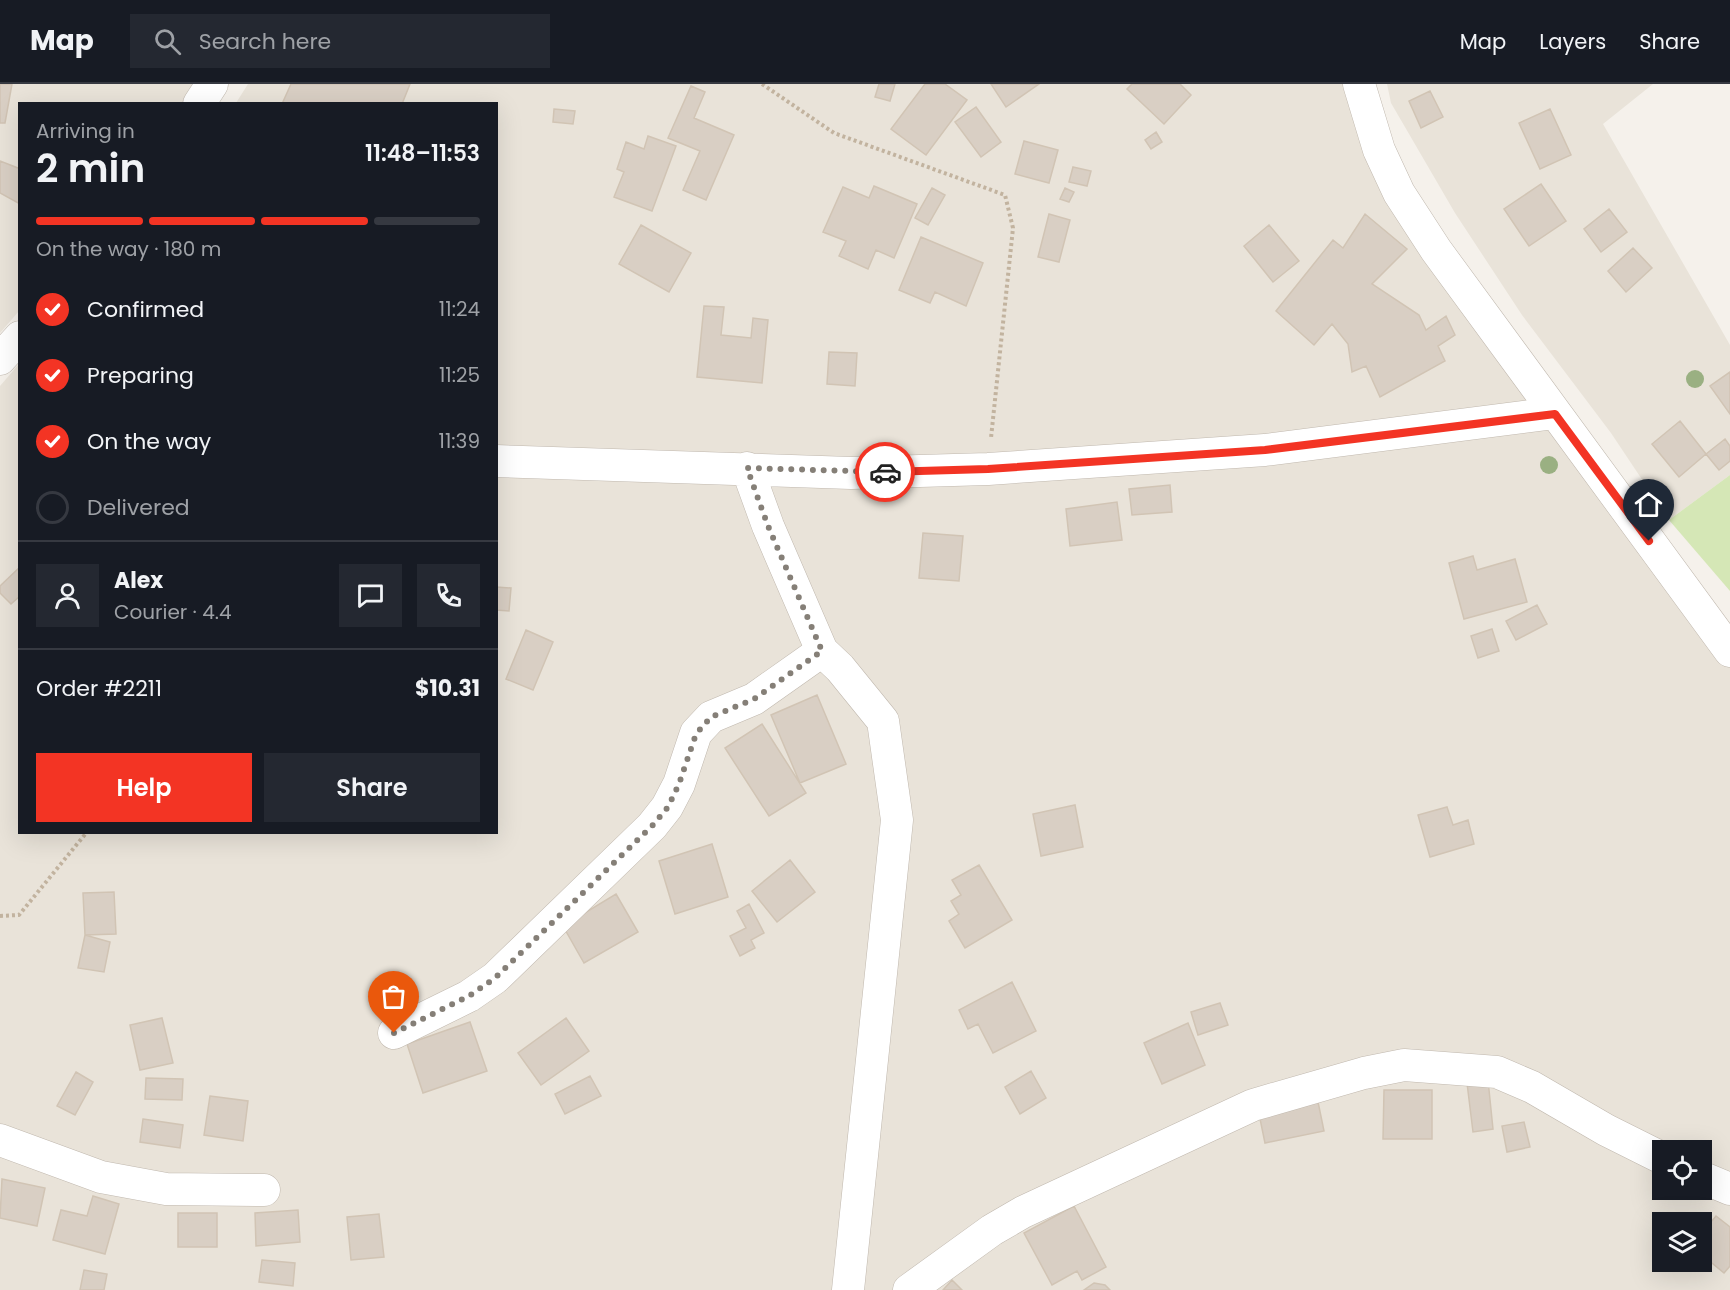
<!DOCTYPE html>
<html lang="en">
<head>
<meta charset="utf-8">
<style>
	body { margin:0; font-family:Poppins,sans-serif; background:#242831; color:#f1f3f6; height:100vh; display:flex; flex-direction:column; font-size:22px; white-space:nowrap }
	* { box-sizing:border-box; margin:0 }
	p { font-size:20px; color:#9ea1a6 }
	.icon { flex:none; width:33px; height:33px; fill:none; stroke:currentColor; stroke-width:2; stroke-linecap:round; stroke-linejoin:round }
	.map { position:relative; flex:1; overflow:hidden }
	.drawer { position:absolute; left:18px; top:18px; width:480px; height:732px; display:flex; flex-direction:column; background:#171b24; border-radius:0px; box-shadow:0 6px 24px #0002 }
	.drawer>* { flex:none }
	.fabs { position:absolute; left:1652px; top:1056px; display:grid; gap:12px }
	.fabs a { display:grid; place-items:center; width:60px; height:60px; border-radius:0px; background:#171b24; box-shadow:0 6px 24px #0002; font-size:30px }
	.pin { position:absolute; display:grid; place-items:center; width:51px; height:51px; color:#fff; margin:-62px -26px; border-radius:50% 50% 50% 0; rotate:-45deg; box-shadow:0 0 6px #0007 }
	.pin .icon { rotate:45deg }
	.courier { position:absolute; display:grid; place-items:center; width:60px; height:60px; margin:-30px; border:4px solid #f33424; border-radius:50%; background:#fff; color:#222; box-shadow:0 2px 8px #0007 }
	.overview em { font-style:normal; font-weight:600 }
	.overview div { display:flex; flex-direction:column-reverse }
	.overview { display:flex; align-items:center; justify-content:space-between; height:102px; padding:0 18px }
	h1 { font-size:39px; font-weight:600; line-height:45px }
	.bar { display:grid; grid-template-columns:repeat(4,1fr); gap:9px 6px; align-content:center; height:72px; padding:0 18px }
	.bar i { height:8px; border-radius:4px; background:#363941 }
	.bar .current { background:#f33424 }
	.bar p { grid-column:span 4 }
	.line { display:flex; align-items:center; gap:15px; padding:0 18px; border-top:2px solid #363941 }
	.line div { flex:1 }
	.round { display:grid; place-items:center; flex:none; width:63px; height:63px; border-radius:0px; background:#242831 }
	ol { padding:0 18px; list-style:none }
	li { display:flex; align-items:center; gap:18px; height:66px }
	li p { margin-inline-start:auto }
	li .icon { padding:6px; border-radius:50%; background:#f33424; color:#fff; stroke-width:4 }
	li:last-child { color:#9ea1a6 }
	li i { width:33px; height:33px; border:3px solid #363941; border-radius:50% }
	.button { display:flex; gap:12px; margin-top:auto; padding:12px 18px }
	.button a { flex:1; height:69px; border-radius:0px; background:#f33424; color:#fff; font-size:24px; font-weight:600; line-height:69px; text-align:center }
	.button a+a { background:#242831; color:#f1f3f6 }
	header { display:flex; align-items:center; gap:36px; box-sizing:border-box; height:84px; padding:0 30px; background:#171b24; border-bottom:2px solid #363941 }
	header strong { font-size:28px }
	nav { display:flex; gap:33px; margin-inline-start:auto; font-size:21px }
	.search { width:420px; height:54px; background:#242831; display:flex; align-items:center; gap:15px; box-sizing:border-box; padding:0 21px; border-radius:0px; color:#9ea1a6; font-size:22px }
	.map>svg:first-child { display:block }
	.residential { fill:#e9e3d9; fill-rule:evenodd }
	.green { fill:#d5e7b6 }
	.building { fill:#d9cfc4; stroke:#d1c4b4; stroke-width:1.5 }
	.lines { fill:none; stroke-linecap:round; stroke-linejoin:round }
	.minor-casing { stroke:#c0b8ae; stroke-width:33 }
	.path { stroke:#c2b39f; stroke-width:4; stroke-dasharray:3 3; stroke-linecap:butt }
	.minor { stroke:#fff; stroke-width:32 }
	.tree { fill:#9ab082 }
	.done { stroke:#857f77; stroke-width:6; stroke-dasharray:0 10.8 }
	.route { stroke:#f33424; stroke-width:8 }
</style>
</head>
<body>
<header>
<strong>Map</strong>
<div class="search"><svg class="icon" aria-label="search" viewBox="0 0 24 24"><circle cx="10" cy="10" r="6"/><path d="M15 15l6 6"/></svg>Search here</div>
<nav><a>Map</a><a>Layers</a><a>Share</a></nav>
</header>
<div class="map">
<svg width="1730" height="1206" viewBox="0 0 1730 1206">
	<rect width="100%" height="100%" fill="#f5f1eb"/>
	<path class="residential" d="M0,0H199L184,19L20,20L19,227L0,249Z
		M248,0H1357L1370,49L1730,565V1206H0V302L19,280L20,748H496V20L236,19ZM1662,1066H1701V1106H1662ZM1662,1138H1701V1178H1662Z
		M1387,0H1653L1603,40L1730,261V391L1669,436L1611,349L1522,231L1455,129L1391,19Z"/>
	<path class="green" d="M1730,391V507L1669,436Z"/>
	<path class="building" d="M0,0H12L5,39H0Z
		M291,0H410L402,20H282Z
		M879,0H895L890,17L875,13Z
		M925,0H945L967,16L926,71L891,45Z
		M991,0H1039L1006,23Z
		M1132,0H1180L1191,11L1164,40L1127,5Z
		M691,2L705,8L694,34L734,51L706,116L683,106L700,67L668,54Z
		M1430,7L1443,33L1421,44L1409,17Z
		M976,23L1001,58L981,73L955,38Z
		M554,25L575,27L573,40L553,38Z
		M1550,25L1571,71L1540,85L1519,39Z
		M1156,48L1162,58L1151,65L1145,56Z
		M648,52L676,62L652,127L614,113L624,88L617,85L626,58L644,65Z
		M1024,57L1058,66L1049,99L1015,90Z
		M0,77L18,84L20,82V120L0,109Z
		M1073,83L1091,87L1087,102L1069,98Z
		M1541,100L1566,137L1529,162L1504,125Z
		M874,102L917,120L894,174L876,166L868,185L839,172L846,157L823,148L843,103L869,114Z
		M932,104L945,111L928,141L915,134Z
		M1065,104L1074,108L1069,118L1060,115Z
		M1609,125L1627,148L1601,168L1584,145Z
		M1049,130L1070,136L1059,178L1038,173Z
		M1365,130L1407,165L1372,200L1419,231L1426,246L1446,232L1455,251L1438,262L1445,277L1380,313L1366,282L1352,288L1348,260L1332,240L1314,261L1276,227L1333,156L1343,164Z
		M641,141L691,169L669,208L619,180Z
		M1269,141L1299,177L1273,198L1244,162Z
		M921,153L983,179L966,222L935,208L930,219L899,206Z
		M1633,164L1652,184L1626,208L1608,187Z
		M704,222L724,223L721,251L751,254L753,234L768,236L762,299L697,293Z
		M829,268L857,269L855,302L827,300Z
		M1730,288V330L1710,302Z
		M1680,337L1706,370L1679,393L1652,360Z
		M1725,355L1730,362V377L1719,386L1706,370Z
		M1170,401L1172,428L1132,431L1129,405Z
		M1117,418L1122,456L1070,462L1066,425Z
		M923,449L963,452L959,497L919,494Z
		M1473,472L1477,486L1515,475L1527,518L1464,535L1449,479Z
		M20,483V512L11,520L0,509V502Z
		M496,503L511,504L509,527L496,526Z
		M1537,521L1547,540L1516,556L1506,537Z
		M1492,545L1499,567L1478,574L1471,552Z
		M526,546L553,558L533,606L506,595Z
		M817,611L846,680L800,699L771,631Z
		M762,640L806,709L769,732L725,664Z
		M1075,721L1083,763L1041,772L1033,730Z
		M1447,723L1453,741L1468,736L1474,760L1430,773L1418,731Z
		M712,760L728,813L675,830L659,777Z
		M790,776L815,808L777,838L752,807Z
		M979,781L1012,836L965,864L949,837L959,830L951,817L961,811L952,796Z
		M114,808L116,850L85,851L83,809Z
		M616,810L638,848L584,879L563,842Z
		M749,820L764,849L751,856L755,864L740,872L730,852L746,844L737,827Z
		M85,851L110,858L104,888L78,884Z
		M1012,898L1036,947L993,969L978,940L968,945L959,926Z
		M1220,919L1228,941L1198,951L1191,928Z
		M162,934L173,979L140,986L130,941Z
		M566,934L589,967L541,1001L518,969Z
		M470,938L487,987L423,1009L407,960Z
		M1188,939L1205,981L1162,1000L1144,959Z
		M1031,987L1046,1014L1020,1030L1005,1003Z
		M76,988L93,998L75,1031L57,1022Z
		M590,992L601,1012L565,1030L555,1010Z
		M146,994L183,995L182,1016L145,1015Z
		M1488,996L1493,1045L1473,1048L1467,999Z
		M1384,1006H1432V1055H1383Z
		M210,1012L248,1017L243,1057L204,1051Z
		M1317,1013L1324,1047L1265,1059L1258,1025Z
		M143,1035L183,1041L180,1064L140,1058Z
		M1524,1038L1530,1063L1507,1068L1502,1042Z
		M2,1095L45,1104L37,1142L0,1134Z
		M93,1112L119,1120L105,1170L53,1156L61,1126L87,1132Z
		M1074,1122L1106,1183L1082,1196L1077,1187L1052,1201L1024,1149Z
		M298,1126L300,1158L256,1162L255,1129Z
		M178,1129H217V1163H178Z
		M379,1130L384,1173L351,1176L347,1133Z
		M1716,1132L1730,1143V1182L1724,1189L1701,1170V1150Z
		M262,1176L295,1179L293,1202L259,1198Z
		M84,1186L107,1190L104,1206H80Z
		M952,1196L962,1206H943Z
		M1094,1199L1105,1201L1110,1206H1084Z"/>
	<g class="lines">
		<defs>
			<path id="minor" d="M1359,0L1379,66L1399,109L1436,166L1730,567
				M199,20L212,0
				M0,275L20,253
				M496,377L851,389L988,385L1265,366L1555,329
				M747,384L768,442L822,567L840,584L883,637L897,736L848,1206
				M394,949L469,912L495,894L652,742L667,723L679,700L696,649L711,633L754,615L822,567
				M0,1056L101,1093L166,1105L264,1106
				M1701,1093L1730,1105
				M909,1206L992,1146L1023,1128L1253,1021L1364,989L1404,981L1497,988L1532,1003L1606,1046L1662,1074"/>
		</defs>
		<use href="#minor" class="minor-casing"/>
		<path class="path" d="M762,0L834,49L1005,111L1013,144L991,354
			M0,832L19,831L87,748"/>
		<use href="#minor" class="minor"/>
	</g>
	<g class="tree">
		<circle cx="1695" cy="295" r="9"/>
		<circle cx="1549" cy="381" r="9"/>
	</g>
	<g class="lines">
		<path class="done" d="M394,949L469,912L495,894L652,742L668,723L679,700L696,650L711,633L754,615L822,567L768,442L747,384L885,388"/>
		<path class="route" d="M885,388L988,385L1265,366L1555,330L1649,457"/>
	</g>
</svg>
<div class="fabs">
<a><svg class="icon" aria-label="locate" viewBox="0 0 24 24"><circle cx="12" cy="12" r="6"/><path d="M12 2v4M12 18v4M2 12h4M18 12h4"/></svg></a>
<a><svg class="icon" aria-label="layers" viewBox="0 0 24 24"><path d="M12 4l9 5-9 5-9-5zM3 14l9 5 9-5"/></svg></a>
</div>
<div class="pin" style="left:394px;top:949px;background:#ea580c"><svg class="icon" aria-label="bag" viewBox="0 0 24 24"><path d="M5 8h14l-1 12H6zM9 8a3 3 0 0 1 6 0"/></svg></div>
<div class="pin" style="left:1649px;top:457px;background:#1f2937"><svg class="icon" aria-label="home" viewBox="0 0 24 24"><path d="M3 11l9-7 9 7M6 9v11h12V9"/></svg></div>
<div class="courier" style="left:885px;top:388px"><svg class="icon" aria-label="car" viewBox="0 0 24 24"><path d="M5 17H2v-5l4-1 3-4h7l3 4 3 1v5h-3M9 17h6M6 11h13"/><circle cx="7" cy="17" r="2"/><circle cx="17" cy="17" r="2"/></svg></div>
<section class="drawer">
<div class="overview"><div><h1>2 min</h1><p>Arriving in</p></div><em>11:48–11:53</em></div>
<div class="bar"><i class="current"></i><i class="current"></i><i class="current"></i><i></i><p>On the way · 180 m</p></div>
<ol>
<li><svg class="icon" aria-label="check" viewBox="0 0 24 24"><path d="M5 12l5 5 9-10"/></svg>Confirmed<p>11:24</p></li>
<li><svg class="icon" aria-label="check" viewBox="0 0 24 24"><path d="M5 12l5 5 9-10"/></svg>Preparing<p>11:25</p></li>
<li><svg class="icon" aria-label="check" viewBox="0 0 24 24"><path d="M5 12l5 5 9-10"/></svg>On the way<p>11:39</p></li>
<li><i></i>Delivered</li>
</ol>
<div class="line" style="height:108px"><a class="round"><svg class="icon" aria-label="person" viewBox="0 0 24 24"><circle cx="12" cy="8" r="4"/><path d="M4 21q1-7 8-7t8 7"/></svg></a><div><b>Alex</b><p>Courier · 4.4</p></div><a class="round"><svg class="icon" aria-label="chat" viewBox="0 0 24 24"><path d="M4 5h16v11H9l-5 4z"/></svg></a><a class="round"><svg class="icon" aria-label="phone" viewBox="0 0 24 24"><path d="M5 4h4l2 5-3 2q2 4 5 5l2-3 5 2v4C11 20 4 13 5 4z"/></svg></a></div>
<div class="line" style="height:78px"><div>Order #2211</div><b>$10.31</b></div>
<div class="button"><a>Help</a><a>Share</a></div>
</section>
</div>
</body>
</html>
